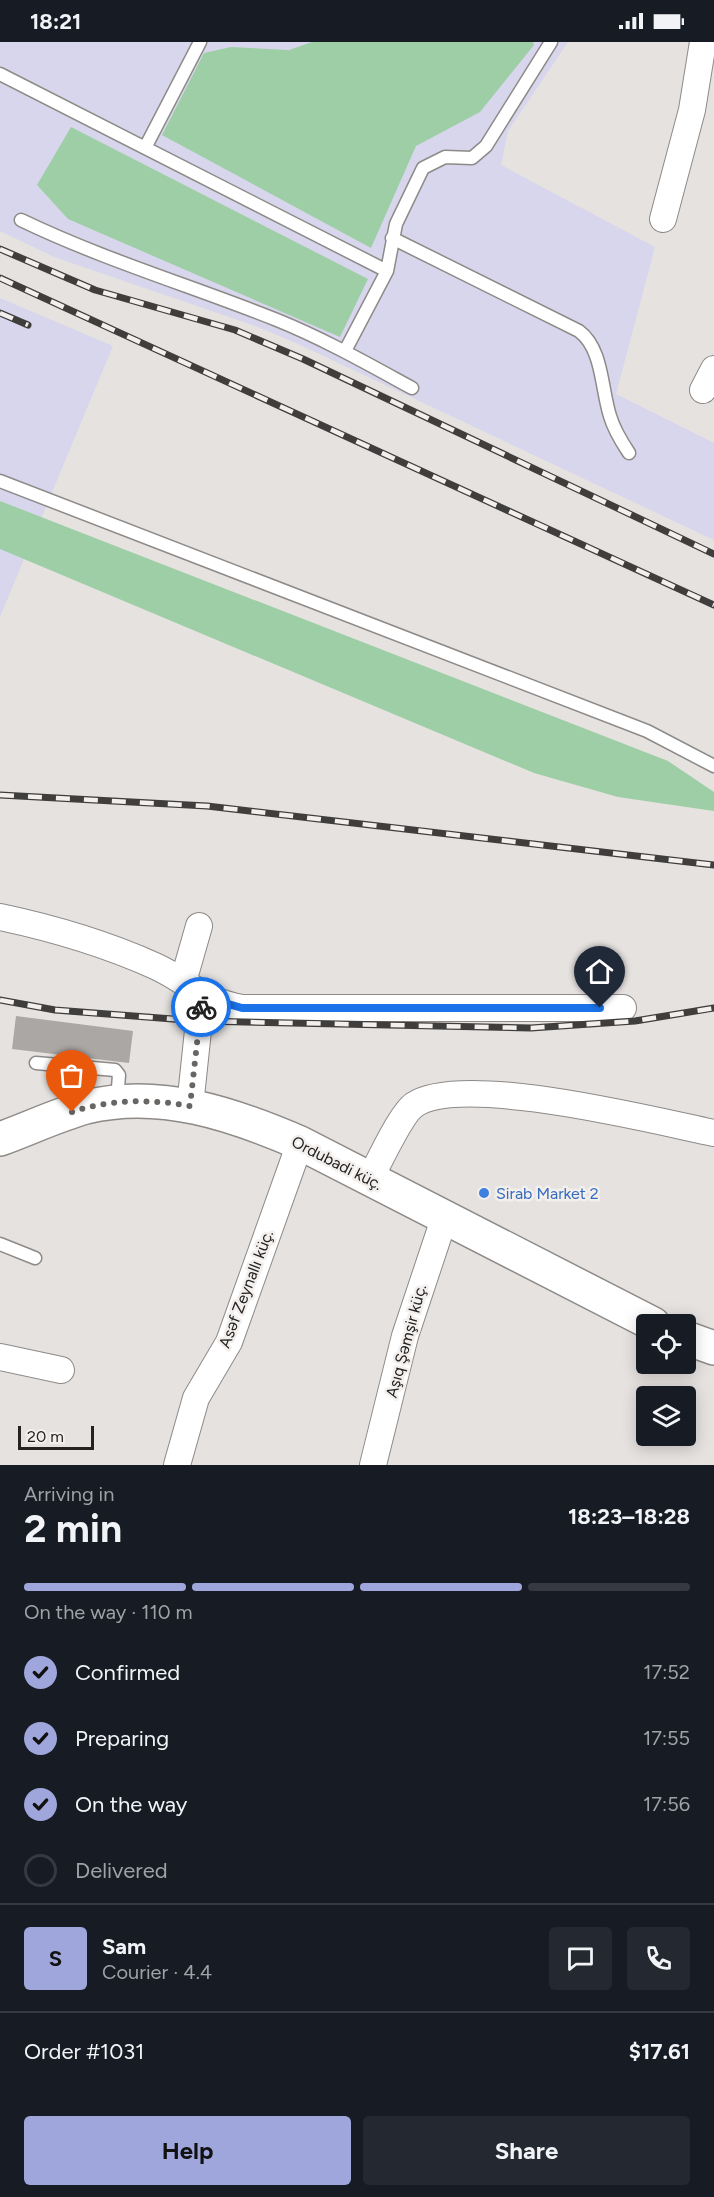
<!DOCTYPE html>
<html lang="en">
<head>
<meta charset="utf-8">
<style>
	body { margin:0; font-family:Figtree,sans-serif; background:#242831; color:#f1f3f6; height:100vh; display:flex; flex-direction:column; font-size:22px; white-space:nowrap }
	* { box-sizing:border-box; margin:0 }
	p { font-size:20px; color:#9ea1a6 }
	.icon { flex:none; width:33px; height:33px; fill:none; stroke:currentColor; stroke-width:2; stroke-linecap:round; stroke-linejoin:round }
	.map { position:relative; height:1423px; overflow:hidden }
	.details { display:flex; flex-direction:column; background:#171b24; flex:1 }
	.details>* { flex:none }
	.controls { position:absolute; left:636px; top:1272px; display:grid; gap:12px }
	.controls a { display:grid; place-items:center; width:60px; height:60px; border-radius:6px; background:#171b24; box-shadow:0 3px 15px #0003; font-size:30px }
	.scale { position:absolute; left:18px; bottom:15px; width:76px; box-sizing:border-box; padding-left:6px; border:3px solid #242322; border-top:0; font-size:16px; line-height:21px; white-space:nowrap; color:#242322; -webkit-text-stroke:4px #f2efed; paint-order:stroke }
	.pin { position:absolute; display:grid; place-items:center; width:51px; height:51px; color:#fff; margin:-62px -26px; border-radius:50% 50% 50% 0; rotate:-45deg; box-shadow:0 0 6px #0007 }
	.pin .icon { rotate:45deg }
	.courier { position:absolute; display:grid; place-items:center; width:60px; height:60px; margin:-30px; border:4px solid #1a73e8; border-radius:50%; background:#fff; color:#222; box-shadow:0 2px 8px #0007 }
	.overview em { font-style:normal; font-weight:700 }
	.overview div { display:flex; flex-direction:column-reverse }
	.overview { display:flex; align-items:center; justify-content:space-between; height:102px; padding:0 24px }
	h1 { font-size:39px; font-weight:700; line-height:45px }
	.bar { display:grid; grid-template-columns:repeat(4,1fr); gap:9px 6px; align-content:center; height:72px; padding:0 24px }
	.bar i { height:8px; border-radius:4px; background:#363941 }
	.bar .selected { background:#9fa6db }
	.bar p { grid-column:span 4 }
	.line { display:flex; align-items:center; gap:15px; padding:0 24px; border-top:2px solid #363941 }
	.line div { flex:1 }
	.round { display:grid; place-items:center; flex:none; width:63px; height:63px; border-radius:6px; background:#242831 }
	ol { padding:0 24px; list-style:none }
	li { display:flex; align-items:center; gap:18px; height:66px }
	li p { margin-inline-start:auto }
	li .icon { padding:6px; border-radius:50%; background:#9fa6db; color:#111; stroke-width:4 }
	li:last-child { color:#9ea1a6 }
	li i { width:33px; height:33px; border:3px solid #363941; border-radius:50% }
	.action { display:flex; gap:12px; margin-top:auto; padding:12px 24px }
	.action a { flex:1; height:69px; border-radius:6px; background:#9fa6db; color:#111; font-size:24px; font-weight:700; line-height:69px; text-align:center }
	.action a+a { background:#242831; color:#f1f3f6 }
	.status { display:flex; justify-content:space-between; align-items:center; height:42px; padding:0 30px; background:#171b24; direction:ltr }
	.status svg { height:16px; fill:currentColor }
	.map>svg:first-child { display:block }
	.industrial { fill:#d8d6ec }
	.green { fill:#9ecea5 }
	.building { fill:#aaa7a5 }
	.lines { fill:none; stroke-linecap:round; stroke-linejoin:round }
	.lane-casing { stroke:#8d8a88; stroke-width:15 }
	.street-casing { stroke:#8d8a88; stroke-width:28 }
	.secondary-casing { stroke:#8d8a88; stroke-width:36 }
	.lane { stroke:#fff; stroke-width:12 }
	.street { stroke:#fff; stroke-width:26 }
	.secondary { stroke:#fff; stroke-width:33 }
	.rail-casing { stroke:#3f3e3d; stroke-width:7 }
	.rail { stroke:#f2efed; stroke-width:4.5; stroke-dasharray:14; stroke-linecap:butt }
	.done { stroke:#686664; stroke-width:6; stroke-dasharray:0 10.8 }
	.route { stroke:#1a73e8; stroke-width:8 }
	.shop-dot { fill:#3f7fe0; stroke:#f2efed; stroke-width:2 }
	.labels { text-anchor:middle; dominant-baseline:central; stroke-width:5; stroke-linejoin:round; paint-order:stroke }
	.street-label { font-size:16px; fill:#242322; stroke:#f2efed }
	.shop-label { font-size:16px; fill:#366cbe; stroke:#f2efed; text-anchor:start }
</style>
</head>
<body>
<div class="status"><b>18:21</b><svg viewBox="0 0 49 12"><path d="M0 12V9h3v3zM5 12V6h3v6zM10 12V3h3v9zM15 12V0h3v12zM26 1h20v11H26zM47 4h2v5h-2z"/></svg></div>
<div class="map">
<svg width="714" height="1423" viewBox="0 0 714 1423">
	<rect width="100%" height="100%" fill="#e5e2e0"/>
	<path class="industrial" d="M0,0H568L508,89L501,123L655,205L616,352L714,401V498L296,301L258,285L54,215L0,189Z
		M0,256L113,304L0,575Z"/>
	<path class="green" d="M312,0H533L534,3L480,70L416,104L371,206L162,93L204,11L231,5L289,8Z
		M71,85L368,237L340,295L68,177L37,143Z
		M0,459L668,719L714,750V769L618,755L534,731L0,507Z"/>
	<path class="building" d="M16,974L133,989L129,1021L12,1007Z"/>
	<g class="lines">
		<defs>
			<path id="lane" d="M0,32L387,229
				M146,104L200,0
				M21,178C104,218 192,244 277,278C324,297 368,322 412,346
				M392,196L579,289C603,307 601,346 610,374C614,388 621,399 629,411
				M345,309L387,229L396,182L423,126L445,115L472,116L486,104L551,0
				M0,439L647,689L714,724
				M36,1021L115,1028L119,1033L117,1059
				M0,1202L35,1216"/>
			<path id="street" d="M663,177L692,68L703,0
				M703,348L714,327
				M0,875C52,886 106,902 155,924C190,940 200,958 242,966H623
				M183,940L199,884
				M190,1064L199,979L204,955
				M370,1137C379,1120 401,1072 414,1063C461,1030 655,1079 714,1091
				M0,1315L61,1328
				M177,1423L196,1356L229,1300L300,1101
				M373,1423L405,1294L444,1177"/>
			<path id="secondary" d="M0,1097C28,1087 57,1073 86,1065C160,1047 233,1072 300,1101L653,1282
				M686,1296L714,1306"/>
		</defs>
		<use href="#lane" class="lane-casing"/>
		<use href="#street" class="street-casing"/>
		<use href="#secondary" class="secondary-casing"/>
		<use href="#lane" class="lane"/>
		<use href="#street" class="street"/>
		<use href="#secondary" class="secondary"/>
		<defs>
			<path id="rail" d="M0,207L95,248L235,288L303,317L714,512
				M0,236L714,563
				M0,271L28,283
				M0,753L207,764L714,823
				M0,958L55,968L199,979L531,986L635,979L714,966"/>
		</defs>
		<use href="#rail" class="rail-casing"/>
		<use href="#rail" class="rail"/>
	</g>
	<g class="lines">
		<path class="done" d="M72,1070C110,1057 151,1057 190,1064L201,965"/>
		<path class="route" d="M201,965L204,955L242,966H600"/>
	</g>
	<circle class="shop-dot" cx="484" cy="1151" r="6"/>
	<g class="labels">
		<g class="street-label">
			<text transform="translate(337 1121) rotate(27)">Ordubadi küç.</text>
			<text transform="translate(246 1247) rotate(-69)">Asəf Zeynallı küç.</text>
			<text transform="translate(406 1299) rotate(-75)">Aşıq Şəmşir küç.</text>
		</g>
		<g class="shop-label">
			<text x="496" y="1151">Sirab Market 2</text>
		</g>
	</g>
</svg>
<div class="controls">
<a><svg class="icon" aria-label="locate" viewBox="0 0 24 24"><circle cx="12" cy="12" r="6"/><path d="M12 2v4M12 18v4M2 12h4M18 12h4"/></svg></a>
<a><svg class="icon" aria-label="layers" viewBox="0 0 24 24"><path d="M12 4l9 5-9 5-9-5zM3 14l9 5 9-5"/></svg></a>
</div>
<div class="scale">20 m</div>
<div class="pin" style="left:72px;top:1070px;background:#ea580c"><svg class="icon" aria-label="bag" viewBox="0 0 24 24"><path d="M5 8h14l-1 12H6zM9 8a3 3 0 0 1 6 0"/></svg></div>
<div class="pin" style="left:600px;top:966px;background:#1f2937"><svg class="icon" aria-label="home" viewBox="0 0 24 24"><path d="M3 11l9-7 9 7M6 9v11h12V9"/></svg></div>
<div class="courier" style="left:201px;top:965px"><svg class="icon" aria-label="bike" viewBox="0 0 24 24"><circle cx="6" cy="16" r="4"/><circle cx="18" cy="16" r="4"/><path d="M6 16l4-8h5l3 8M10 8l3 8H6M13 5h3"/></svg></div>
</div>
<section class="details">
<div class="overview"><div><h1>2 min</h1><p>Arriving in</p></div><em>18:23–18:28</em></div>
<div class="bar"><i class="selected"></i><i class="selected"></i><i class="selected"></i><i></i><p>On the way · 110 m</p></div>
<ol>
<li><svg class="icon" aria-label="check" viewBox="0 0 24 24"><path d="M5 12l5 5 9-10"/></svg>Confirmed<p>17:52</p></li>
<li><svg class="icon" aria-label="check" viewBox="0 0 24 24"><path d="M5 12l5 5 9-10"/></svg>Preparing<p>17:55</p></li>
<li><svg class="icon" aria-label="check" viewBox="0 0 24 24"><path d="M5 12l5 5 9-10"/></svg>On the way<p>17:56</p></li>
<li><i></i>Delivered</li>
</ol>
<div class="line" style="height:108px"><b class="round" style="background:#9fa6db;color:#111">S</b><div><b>Sam</b><p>Courier · 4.4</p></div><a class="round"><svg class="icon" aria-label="chat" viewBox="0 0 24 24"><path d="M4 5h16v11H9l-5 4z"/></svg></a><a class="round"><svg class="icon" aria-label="phone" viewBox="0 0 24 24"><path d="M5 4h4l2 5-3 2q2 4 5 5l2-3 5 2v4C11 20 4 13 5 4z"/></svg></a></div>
<div class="line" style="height:78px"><div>Order #1031</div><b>$17.61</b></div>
<div class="action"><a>Help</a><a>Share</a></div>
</section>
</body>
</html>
